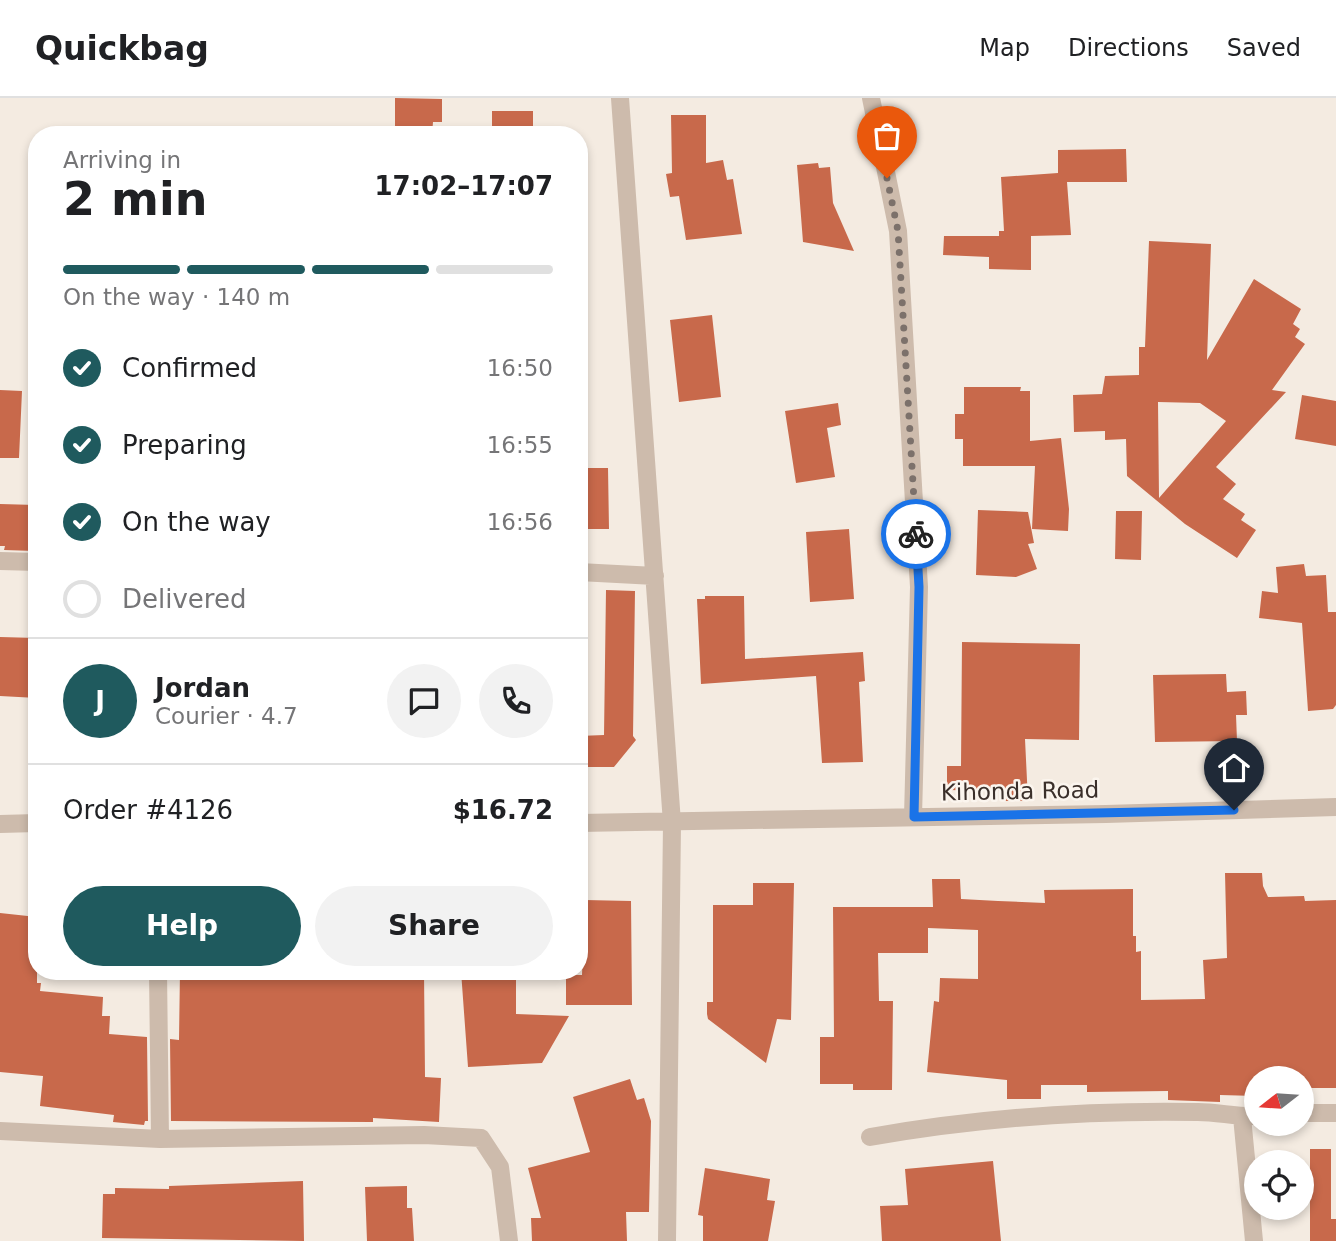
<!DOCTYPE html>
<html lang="en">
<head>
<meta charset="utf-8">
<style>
	body { margin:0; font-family:"DejaVu Sans",sans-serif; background:#f2f2f2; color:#202124; height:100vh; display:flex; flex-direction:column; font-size:26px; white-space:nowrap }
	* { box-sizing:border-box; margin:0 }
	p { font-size:23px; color:#757577 }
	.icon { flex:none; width:38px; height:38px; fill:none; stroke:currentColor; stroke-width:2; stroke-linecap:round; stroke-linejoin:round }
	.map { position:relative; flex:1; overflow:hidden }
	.panel { position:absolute; left:28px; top:28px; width:560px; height:854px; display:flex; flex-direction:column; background:#fff; border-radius:28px; box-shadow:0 4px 10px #0003 }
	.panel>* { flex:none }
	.needle { width:46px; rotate:253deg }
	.tools { position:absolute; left:1244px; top:968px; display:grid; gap:14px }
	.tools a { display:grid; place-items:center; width:70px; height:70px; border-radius:50%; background:#fff; box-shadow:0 4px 10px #0003; font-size:35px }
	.pin { position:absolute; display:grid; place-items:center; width:60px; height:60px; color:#fff; margin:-72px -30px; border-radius:50% 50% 50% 0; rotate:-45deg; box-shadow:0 0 7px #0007 }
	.pin .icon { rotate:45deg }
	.courier { position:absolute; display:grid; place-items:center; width:70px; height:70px; margin:-35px; border:5px solid #1a73e8; border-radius:50%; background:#fff; color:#222; box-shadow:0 2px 9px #0007 }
	.overview em { font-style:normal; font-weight:700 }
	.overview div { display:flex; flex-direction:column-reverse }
	.overview { display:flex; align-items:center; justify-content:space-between; height:119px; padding:0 35px }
	h1 { font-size:46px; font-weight:700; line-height:52px }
	.bar { display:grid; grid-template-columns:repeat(4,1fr); gap:10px 7px; align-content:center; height:84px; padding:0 35px }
	.bar i { height:9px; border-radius:5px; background:#e0e0e0 }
	.bar .selected { background:#1f5a5e }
	.bar p { grid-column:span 4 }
	.line { display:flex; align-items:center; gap:18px; padding:0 35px; border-top:2px solid #e0e0e0 }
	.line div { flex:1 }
	.round { display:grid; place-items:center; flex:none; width:74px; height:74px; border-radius:37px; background:#f2f2f2 }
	ol { padding:0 35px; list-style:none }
	li { display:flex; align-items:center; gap:21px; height:77px }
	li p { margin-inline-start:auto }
	li .icon { padding:7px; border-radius:50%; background:#1f5a5e; color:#fff; stroke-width:4 }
	li:last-child { color:#757577 }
	li i { width:38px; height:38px; border:4px solid #e0e0e0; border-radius:50% }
	.primary-button { display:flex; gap:14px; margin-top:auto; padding:14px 35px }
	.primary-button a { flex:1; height:80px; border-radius:42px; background:#1f5a5e; color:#fff; font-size:28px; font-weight:700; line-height:80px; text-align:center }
	.primary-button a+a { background:#f2f2f2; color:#202124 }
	header { display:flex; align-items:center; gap:42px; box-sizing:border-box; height:98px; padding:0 35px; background:#fff; border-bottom:2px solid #e0e0e0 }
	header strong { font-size:33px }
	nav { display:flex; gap:38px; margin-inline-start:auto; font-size:24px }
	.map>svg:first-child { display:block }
	.building { fill:#c8694b; fill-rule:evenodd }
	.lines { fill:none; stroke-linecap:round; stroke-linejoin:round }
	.minor { stroke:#cdbbac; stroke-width:18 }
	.done { stroke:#7c716b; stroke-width:7; stroke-dasharray:0 12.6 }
	.route { stroke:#1a73e8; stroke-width:9 }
	.labels { text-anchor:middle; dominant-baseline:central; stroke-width:5; stroke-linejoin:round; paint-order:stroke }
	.street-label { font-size:23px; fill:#3b302b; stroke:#fbf5ee }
</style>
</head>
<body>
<header>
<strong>Quickbag</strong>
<nav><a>Map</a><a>Directions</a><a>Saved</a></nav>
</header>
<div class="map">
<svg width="1336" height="1143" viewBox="0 0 1336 1143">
	<rect width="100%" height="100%" fill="#f4ebe1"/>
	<path class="building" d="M395,0L442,1V24H433L432,37H395Z
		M492,13H533V37H492Z
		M671,17H706V65L723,62L727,82L733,81L742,136L686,142L679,98L670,99L666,76L672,75Z
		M1126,51L1127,84H1067L1071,137L1031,138V172L989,171V159L943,157L944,138H999V133H1004L1001,79L1058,75V52Z
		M818,65L819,70L830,69L833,105L854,153L803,144L797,67Z
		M1149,143L1211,146L1207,262L1254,181L1301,211L1293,226L1300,231L1295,239L1305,246L1272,292L1286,294L1216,369L1236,386L1223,401L1245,416L1241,422L1256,432L1237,460L1185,426L1127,378L1126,341L1105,342V333L1074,334L1073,297L1102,296L1105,278L1139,277V249H1145ZM1158,304L1200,305L1226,323L1159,400Z
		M712,217L721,299L679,304L670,222Z
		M964,289H1021L1020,293H1030V343L1061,340L1069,411L1068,433L1032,431L1035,368H963V341H955V316H964Z
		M0,292L22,293L19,360H0Z
		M1302,297L1336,303V348L1295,341Z
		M838,305L841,327L827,330L835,379L796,385L785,313Z
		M579,370H608L609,431H579Z
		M0,406L36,407L35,453L4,452L5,448H0Z
		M978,412L1028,414L1034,445L1028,446L1037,471L1016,479L976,477Z
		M1116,413H1142L1141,462L1115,461Z
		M849,431L854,501L810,504L806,434Z
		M1304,466L1306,478L1326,477L1328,514H1336V607L1333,611L1308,613L1302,525L1259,520L1262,493L1278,495L1276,469Z
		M606,492L635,493L633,638L636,642L614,669H579V638L604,637Z
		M705,498H744L745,561L863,554L865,583L859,584L863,664L822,665L816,578L701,586L697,501H705Z
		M0,539L37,540V600L0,598Z
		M962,544L1080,546L1079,642L1025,641L1028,703H1003L1002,693L947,692V668H961Z
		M1226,576L1227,594L1246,593L1247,617H1236L1237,643L1155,644L1153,577Z
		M1225,775H1262L1263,788L1268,799L1304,798L1305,803L1336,802V990H1302V980H1256V998L1220,997V1004L1168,1002V993L1087,994V987H1041V1001H1007V982L927,974L934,903L939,904L940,880L978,881V832L928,830V855H878L879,903H893L892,992H853V986H820V939H834L833,809H933L932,781H960L961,801L998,803L1045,805L1044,792L1133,791V838H1136V854L1141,853V902L1205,901L1203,862L1227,860Z
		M753,785H794L791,922L777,921L766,965L708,921L707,916V904H713V807H753Z
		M585,802L631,803L632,907H566V877H582Z
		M0,815L37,819V885H41L40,893L103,899L102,918H110L109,936L147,939L148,1023H145L144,1027L113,1024L114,1017L40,1008L43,978L0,974Z
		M180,873H424L425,979L441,980L439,1024L373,1020V1024L171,1023L170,941L179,942Z
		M461,873H516V916L569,918L542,965L468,969Z
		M630,981L637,1002L644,1000L651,1023L649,1114H626L627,1143H532L531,1120H541L528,1070L590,1054L573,999Z
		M1310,1051H1331V1121H1336V1143H1310Z
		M993,1063L1001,1143H882L880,1108L908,1107L905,1071Z
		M705,1070L770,1081L767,1102L775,1103L768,1143H703V1118L698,1117Z
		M303,1083L304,1143L102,1140L103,1096H115V1090L169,1091V1088Z
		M407,1088V1110H412L414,1143H367L365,1089Z"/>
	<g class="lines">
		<path class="minor" d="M620,0L672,725L667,1143
			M871,0L898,133L919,489L913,719
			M0,463L37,464
			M579,474L655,478
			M579,725L1106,716L1336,709
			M0,726L37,725
			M158,873L160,1041
			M1302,1015H1336
			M1242,1019L1254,1143
			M0,1033L160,1041L424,1037L481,1040L500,1069L509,1143
			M870,1039C978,1020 1088,1012 1198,1014C1218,1014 1237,1019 1256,1018"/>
	</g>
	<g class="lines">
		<path class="done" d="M887,80L898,133L916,436"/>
		<path class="route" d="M916,436L919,489L914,719L1234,712"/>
	</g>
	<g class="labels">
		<g class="street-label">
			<text transform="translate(1020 693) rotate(-1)">Kihonda Road</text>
		</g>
	</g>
</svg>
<div class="tools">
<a><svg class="needle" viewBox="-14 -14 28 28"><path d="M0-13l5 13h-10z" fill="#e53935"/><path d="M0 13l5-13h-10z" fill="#757577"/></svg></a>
<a><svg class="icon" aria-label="locate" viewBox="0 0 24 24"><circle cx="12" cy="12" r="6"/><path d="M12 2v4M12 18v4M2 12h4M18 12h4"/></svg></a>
</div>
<div class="pin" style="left:887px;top:80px;background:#ea580c"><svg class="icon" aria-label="bag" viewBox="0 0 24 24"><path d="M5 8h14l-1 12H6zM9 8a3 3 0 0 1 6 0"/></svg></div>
<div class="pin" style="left:1234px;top:712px;background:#1f2937"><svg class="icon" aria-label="home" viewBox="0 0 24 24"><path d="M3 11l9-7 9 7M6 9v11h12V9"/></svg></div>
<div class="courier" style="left:916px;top:436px"><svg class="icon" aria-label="bike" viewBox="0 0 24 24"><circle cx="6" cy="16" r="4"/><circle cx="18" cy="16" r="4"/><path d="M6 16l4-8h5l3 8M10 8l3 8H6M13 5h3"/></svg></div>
<section class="panel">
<div class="overview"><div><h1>2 min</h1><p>Arriving in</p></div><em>17:02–17:07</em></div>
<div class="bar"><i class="selected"></i><i class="selected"></i><i class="selected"></i><i></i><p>On the way · 140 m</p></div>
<ol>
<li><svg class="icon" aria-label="check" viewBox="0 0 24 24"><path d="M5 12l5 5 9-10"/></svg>Confirmed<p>16:50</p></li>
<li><svg class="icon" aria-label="check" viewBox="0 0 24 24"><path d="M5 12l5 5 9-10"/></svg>Preparing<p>16:55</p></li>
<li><svg class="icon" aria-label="check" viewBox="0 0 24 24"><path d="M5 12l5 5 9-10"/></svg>On the way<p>16:56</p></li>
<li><i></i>Delivered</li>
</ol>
<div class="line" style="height:126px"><b class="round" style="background:#1f5a5e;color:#fff">J</b><div><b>Jordan</b><p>Courier · 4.7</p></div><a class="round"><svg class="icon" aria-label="chat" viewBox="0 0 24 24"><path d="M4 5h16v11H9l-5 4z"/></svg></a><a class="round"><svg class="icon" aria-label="phone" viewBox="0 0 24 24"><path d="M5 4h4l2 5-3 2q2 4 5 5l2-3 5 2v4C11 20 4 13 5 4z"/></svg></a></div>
<div class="line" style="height:91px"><div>Order #4126</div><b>$16.72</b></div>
<div class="primary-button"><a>Help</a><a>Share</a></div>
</section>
</div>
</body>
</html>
